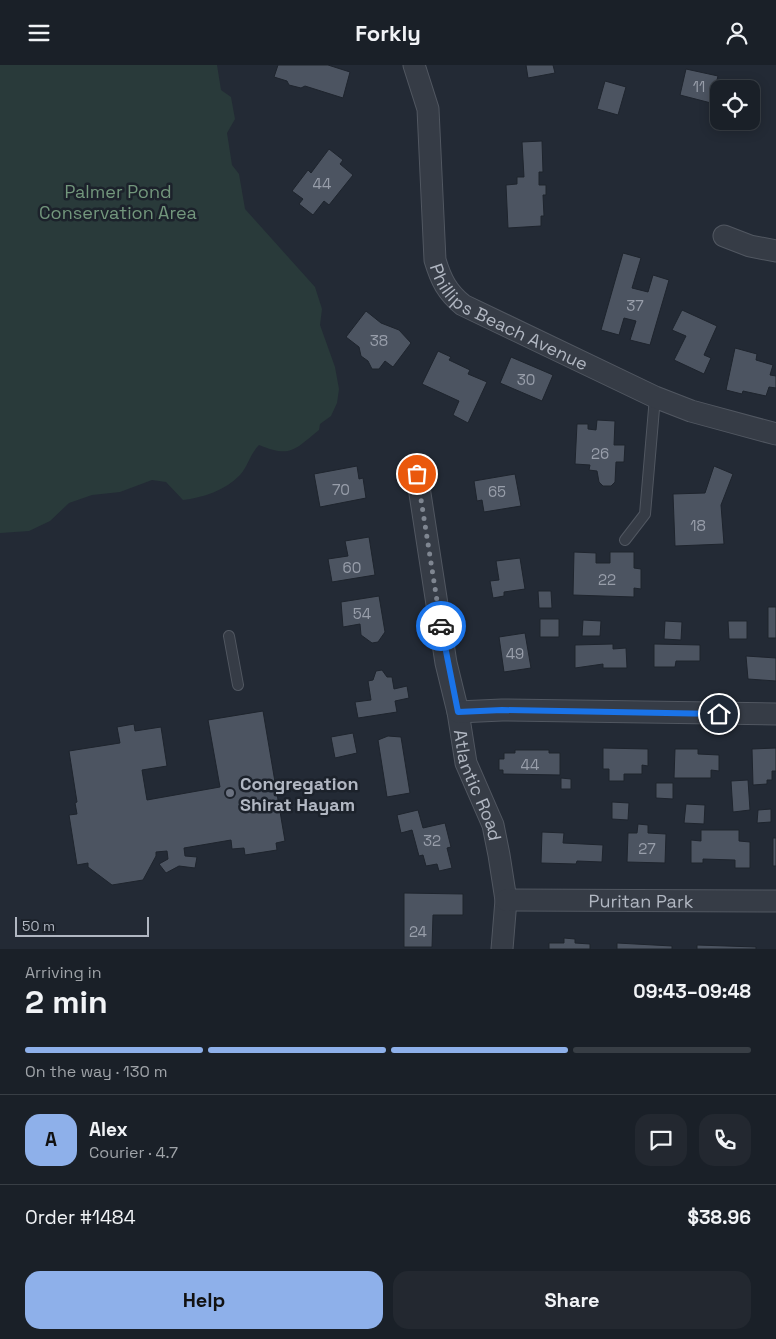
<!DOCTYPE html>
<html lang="en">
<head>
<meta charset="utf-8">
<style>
	body { margin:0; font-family:"Space Grotesk",sans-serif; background:#232830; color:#f1f3f6; height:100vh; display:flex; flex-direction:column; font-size:19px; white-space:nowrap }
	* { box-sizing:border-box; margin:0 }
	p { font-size:16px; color:#9fa3a8 }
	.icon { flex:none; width:28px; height:28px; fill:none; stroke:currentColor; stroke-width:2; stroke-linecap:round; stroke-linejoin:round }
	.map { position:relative; height:884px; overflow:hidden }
	.details { display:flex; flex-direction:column; background:#1a2028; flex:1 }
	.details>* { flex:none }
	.fabs { position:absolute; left:710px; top:15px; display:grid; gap:10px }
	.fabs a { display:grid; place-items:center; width:50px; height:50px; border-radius:10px; background:#1a2028; box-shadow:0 2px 12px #0003,0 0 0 1px #383e45; font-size:25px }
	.scale { position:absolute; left:15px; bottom:12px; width:134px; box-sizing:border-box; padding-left:5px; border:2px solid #b1b7c2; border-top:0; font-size:14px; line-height:18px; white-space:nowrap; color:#b1b7c2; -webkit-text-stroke:4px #1c222b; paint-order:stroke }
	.pin { position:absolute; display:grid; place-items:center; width:42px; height:42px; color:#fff; margin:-21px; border:2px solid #fff; border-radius:50%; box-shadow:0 1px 5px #0007 }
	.courier { position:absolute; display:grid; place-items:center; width:50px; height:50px; margin:-25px; border:4px solid #1a73e8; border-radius:50%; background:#fff; color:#222; box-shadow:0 1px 6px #0007 }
	.head em { font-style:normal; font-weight:700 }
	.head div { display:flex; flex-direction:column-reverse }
	.head { display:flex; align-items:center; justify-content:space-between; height:85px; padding:0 25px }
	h1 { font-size:32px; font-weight:700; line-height:38px }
	.bar { display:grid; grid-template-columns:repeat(4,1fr); gap:8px 5px; align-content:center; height:60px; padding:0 25px }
	.bar i { height:6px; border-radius:4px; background:#383e45 }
	.bar .on { background:#8eb0ea }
	.bar p { grid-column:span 4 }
	.line { display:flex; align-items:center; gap:12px; padding:0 25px; border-top:1px solid #383e45 }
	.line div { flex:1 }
	.round { display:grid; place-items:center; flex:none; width:52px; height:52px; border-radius:15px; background:#232830 }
	.action { display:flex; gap:10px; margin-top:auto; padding:10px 25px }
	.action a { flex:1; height:58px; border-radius:15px; background:#8eb0ea; color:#111; font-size:20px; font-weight:700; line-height:58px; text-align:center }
	.action a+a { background:#232830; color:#f1f3f6 }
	header { display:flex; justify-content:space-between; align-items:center; height:65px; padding:0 25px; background:#1a2028; font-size:22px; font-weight:700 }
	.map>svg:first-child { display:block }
	.green { fill:#293a3a }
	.building { fill:#4c5461; stroke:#1e242d }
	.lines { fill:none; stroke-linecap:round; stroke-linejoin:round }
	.lane-casing { stroke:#515761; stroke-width:12 }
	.street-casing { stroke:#515761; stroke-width:23 }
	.lane { stroke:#363c46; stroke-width:10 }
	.street { stroke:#363c46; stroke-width:21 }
	.done { stroke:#7f8691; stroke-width:5; stroke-dasharray:0 9 }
	.route { stroke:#1a73e8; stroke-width:6 }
	.worship-dot { fill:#6b7280; stroke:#1c222b; stroke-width:2 }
	.labels { text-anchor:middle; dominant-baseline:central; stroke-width:5; stroke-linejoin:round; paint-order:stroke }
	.number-label { font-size:15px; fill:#989eaa }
	.park-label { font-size:18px; fill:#72967c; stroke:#1c222b }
	.street-label { font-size:18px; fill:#b1b7c2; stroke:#1c222b }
	.poi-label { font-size:18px; font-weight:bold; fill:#b1b7c2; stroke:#1c222b; text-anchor:start }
</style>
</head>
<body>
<header><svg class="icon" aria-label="menu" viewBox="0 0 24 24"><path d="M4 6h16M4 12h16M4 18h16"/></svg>Forkly<svg class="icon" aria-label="person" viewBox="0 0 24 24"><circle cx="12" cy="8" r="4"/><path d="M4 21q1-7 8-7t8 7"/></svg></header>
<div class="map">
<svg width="776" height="884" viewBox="0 0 776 884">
	<rect width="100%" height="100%" fill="#232a35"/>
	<path class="green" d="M0,0H217L221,25L231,32L235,54L227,68L232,100L239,109L245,144L315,222L322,244L320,260L335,302L339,324L337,338L331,351L320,359L319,365C294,385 291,393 259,380C250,389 248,401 240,410C226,425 202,433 183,435L166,417L152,415L120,427L92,430L69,438L50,456L29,466L0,468Z"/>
	<path class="building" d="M278,0H328L350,7L343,33L305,21L301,23L289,20L287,16L274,12Z
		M526,0H553L555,8L528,13Z
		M686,4L718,11L711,38L680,30Z
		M605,16L626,22L618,50L597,44Z
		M542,76L543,107H539V120H546V130H543L544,151H541V161L508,163L506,120L517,119V112H524L522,77Z
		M329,84L343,95L340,99L353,110L329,140L324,136L313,150L299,139L303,134L292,126L308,105L311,108Z
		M623,188L641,193L632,223L648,227L653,210L669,215L650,280L630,275L636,256L624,253L619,270L601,265Z
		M682,245L717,261L704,290L711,293L704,309L674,295L686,271L672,265Z
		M366,246L381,258L399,265L411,278L393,302L385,296L379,304H372L368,296L361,291L359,282L346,272Z
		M735,283L757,289L756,295L773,300L770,310L776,311V323L769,322L766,331L743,326L742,329L726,325Z
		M438,286L451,292L449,295L470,305L468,309L487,317L468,358L453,350L459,336L422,319Z
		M511,292L553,310L542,336L500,318Z
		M597,355L615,356L614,380H625L624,397H616L615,417L611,421H603L599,417L597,406L589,405L590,400L575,399L577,359H588V364L596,365Z
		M357,401L359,414L363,413L366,433L320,442L314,409Z
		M714,401L733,409L721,440L724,479L675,481L673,429L705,428Z
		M515,409L521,441L484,447L482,435L477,436L474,416Z
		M369,472L375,510L332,517L328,494L348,491L345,476Z
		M574,487L596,488V498H610V487H634V503L641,504V524L634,523V532L573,530Z
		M520,493L525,524L504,527V531L493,533L490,516L499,515L496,496Z
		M538,526H551L552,543H539Z
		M379,531L385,567L378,577L372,578L361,570L360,559L343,562L341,537Z
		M768,542H776V573H768Z
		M540,554H559V572H540Z
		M583,555L601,556L600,571H582Z
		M665,556L682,557L681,575L664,574Z
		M728,556H747V574H729Z
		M525,568L531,603L504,607L499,572Z
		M613,579V584L626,583L627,603H603V599L575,603V580Z
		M654,579L700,580V596H676L675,602H654Z
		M746,591L776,593V616L748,614Z
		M382,605L387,612H392L394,624L407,621L409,633L395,636L397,647L358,653L355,637L371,635L368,616L373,615L376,606Z
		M263,646L285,776L276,778L277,785L245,790L244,783L232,784L231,775L184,783L185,791L197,792L195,803L179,801L166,808L159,799L168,794L167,786L156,787V791L143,815L112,820L88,802V798L77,800L69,750L77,749L75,738L77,737L69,686L120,678L117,662L134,659L135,666L161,662L167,701L142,705L147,735L220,722L208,655Z
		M353,668L357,688L335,693L331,672Z
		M388,671L401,672L410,728L387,732L378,675Z
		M603,683L648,684V701L642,700V709H624V716H609V704H603Z
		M776,683V706H772V715H767V719L753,720L752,684Z
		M675,684H698V689L719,690V706L711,705V713H674Z
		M515,685H549V688H560V710L503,709V705H499V694H504V688H515Z
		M561,713L571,714V724H561Z
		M748,715L750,745L733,747L731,716Z
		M656,718H673V734L656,733Z
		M612,737L629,738L628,755L612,754Z
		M686,739L705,740L704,759L684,758Z
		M771,744V757L757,758L758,745Z
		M418,745L423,763L445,758L451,782L447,783L452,803L439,806L437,799L426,801L423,790L419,791L412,765L401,768L397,750Z
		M638,759L648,760V768L666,769L665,798L627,797L628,768H637Z
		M701,765H739V776L750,777V803H735V795L703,794V798H691V775L701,776Z
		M542,767L564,768L563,778L603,780L602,797L577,796L576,799L541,798Z
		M773,773H776V801H773Z
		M404,828L463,829V850H433L432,882H404Z
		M564,873L575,874V878L590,879V884H549V878H564Z
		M617,878L672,881V884H617Z
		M697,880L756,882V884H697Z"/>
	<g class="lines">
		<defs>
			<path id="lane" d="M625,475L645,449L655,332
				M229,571L238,620"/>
			<g id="street">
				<path id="s1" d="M414,0L428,44L435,195C441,215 447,227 463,240L655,332L691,346L776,369"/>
				<path d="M724,171L750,181L776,186"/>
				<path id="s2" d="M417,409L446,598L458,647L466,698L493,760L499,790L506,835L502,884"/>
				<path d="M458,647L502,645L776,649"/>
				<path id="s3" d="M506,835L776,836"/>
			</g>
		</defs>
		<use href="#lane" class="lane-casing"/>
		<use href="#street" class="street-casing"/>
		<use href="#lane" class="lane"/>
		<use href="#street" class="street"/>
	</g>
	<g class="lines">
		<path class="done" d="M417,409L441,561"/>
		<path class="route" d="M441,561L458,647L502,645L719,649"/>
	</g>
	<circle class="worship-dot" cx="230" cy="728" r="5"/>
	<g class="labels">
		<g class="number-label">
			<text x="699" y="21">11</text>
			<text x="322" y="118">44</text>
			<text x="635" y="240">37</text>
			<text x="379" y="275">38</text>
			<text x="526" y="314">30</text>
			<text x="600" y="388">26</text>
			<text x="341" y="424">70</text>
			<text x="497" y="426">65</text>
			<text x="698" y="460">18</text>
			<text x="352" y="502">60</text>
			<text x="607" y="514">22</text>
			<text x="362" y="548">54</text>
			<text x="515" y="588">49</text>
			<text x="530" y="699">44</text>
			<text x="432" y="775">32</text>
			<text x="647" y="783">27</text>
			<text x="418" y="866">24</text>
		</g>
		<g class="park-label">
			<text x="118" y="126">Palmer Pond<tspan x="118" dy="21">Conservation Area</tspan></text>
		</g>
		<g class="street-label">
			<text stroke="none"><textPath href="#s1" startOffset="295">Phillips Beach Avenue</textPath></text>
			<text stroke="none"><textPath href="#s2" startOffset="318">Atlantic Road</textPath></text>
			<text stroke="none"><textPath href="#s3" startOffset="135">Puritan Park</textPath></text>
		</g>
		<g class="poi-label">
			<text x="240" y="718">Congregation<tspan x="240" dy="21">Shirat Hayam</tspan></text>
		</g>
	</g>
</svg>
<div class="fabs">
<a><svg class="icon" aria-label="locate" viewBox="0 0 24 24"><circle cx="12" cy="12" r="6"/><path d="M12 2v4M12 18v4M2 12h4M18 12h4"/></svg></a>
</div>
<div class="scale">50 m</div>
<div class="pin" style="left:417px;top:409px;background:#ea580c"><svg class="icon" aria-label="bag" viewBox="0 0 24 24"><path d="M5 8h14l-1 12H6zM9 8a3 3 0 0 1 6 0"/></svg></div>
<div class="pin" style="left:719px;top:649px;background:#1f2937"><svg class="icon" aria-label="home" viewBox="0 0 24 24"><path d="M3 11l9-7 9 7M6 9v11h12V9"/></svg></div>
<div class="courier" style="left:441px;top:561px"><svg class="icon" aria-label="car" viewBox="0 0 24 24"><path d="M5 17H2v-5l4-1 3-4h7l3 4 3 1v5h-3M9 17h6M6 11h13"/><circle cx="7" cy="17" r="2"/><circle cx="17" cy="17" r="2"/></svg></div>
</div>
<section class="details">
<div class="head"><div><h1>2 min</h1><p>Arriving in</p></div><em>09:43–09:48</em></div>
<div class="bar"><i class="on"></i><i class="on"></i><i class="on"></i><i></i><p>On the way · 130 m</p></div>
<div class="line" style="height:90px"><b class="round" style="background:#8eb0ea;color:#111">A</b><div><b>Alex</b><p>Courier · 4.7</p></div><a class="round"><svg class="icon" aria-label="chat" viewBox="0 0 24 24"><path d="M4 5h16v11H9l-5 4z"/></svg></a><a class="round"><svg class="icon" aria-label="phone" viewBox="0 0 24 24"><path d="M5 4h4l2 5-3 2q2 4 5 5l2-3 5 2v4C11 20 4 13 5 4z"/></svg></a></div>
<div class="line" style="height:65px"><div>Order #1484</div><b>$38.96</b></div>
<div class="action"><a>Help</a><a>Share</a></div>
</section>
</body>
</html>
